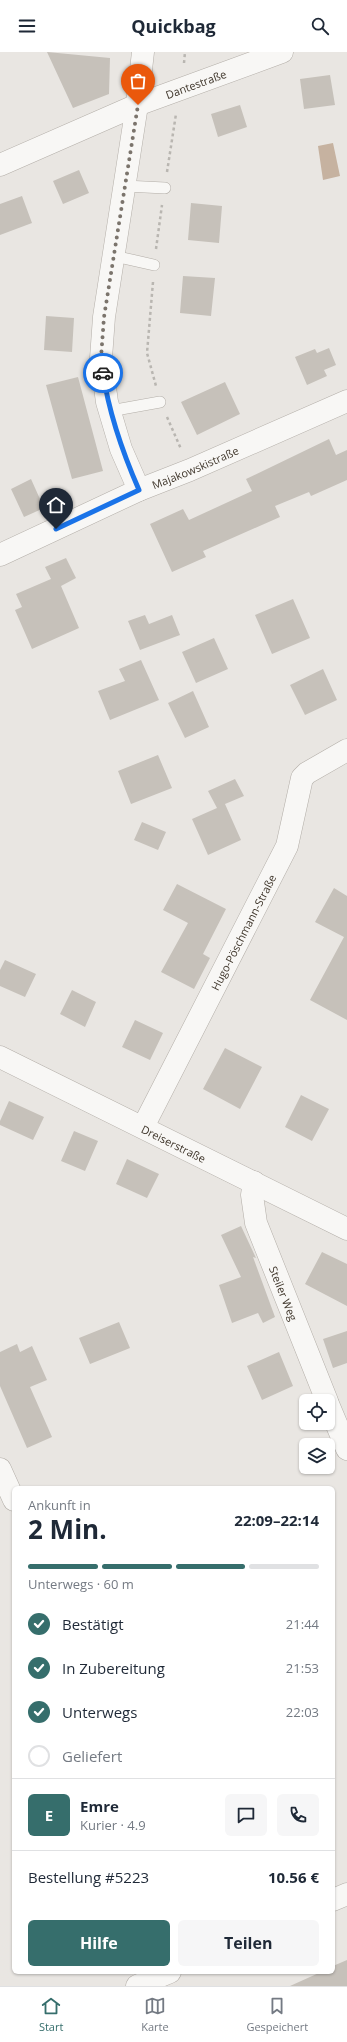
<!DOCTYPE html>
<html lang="de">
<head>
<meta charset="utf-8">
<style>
	body { margin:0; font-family:"Open Sans",sans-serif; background:#f6f6f7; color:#1f2937; height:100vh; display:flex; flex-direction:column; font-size:15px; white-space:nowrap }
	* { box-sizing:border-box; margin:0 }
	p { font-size:13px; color:#747a83 }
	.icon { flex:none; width:22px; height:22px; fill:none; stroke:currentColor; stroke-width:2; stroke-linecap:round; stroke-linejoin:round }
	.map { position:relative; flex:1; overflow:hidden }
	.panel { position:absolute; left:12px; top:1434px; width:323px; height:488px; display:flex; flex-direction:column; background:#fff; border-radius:6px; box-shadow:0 1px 3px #0004 }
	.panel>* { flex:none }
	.tools { position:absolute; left:299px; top:1342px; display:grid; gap:8px }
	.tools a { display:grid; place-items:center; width:36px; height:36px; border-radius:6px; background:#fff; box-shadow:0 1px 3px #0004; font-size:20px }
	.pin { position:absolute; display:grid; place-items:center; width:34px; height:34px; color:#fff; margin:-41px -17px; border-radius:50% 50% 50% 0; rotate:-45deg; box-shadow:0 0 4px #0007 }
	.pin .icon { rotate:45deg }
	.courier { position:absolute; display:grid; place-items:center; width:40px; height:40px; margin:-20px; border:3px solid #1a73e8; border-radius:50%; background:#fff; color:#222; box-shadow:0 1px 5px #0007 }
	.summary em { font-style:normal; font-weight:700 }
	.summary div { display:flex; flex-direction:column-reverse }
	.summary { display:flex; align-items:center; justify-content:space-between; height:68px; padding:0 16px }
	h1 { font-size:26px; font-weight:700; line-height:30px }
	.bar { display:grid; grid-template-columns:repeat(4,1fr); gap:6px 4px; align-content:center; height:48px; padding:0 16px }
	.bar i { height:5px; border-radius:3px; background:#e0e1e3 }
	.bar .selected { background:#366e6c }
	.bar p { grid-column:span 4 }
	.line { display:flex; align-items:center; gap:10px; padding:0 16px; border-top:1px solid #e0e1e3 }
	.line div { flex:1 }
	.round { display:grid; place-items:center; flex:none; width:42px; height:42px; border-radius:6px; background:#f6f6f7 }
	ol { padding:0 16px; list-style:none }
	li { display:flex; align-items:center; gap:12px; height:44px }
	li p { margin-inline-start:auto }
	li .icon { padding:4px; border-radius:50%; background:#366e6c; color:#fff; stroke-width:4 }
	li:last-child { color:#747a83 }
	li i { width:22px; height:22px; border:2px solid #e0e1e3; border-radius:50% }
	.button { display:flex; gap:8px; margin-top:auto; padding:8px 16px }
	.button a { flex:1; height:46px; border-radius:6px; background:#366e6c; color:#fff; font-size:16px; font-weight:700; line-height:46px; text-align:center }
	.button a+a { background:#f6f6f7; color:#1f2937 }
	header { display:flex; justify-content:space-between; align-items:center; height:52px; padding:0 16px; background:#fff; font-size:18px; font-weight:700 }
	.tabs { display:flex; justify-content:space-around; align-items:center; height:56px; border-top:1px solid #e0e1e3; background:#fff; font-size:11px; color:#747a83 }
	.tabs a { display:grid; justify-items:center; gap:2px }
	.tabs .selected { color:#366e6c }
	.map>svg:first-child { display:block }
	.water { fill:#c6b2a0 }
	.building { fill:#c6c1ba }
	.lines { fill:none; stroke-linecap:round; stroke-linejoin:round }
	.service-casing { stroke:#b3aea8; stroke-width:12 }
	.minor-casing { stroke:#b3aea8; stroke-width:23 }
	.path { stroke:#b9b6b1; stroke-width:2.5; stroke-dasharray:3 3; stroke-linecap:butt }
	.service { stroke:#f8f7f5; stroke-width:11 }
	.minor { stroke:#f8f7f5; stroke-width:22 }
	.done { stroke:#7b746c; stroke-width:4; stroke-dasharray:0 7.2 }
	.route { stroke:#1a73e8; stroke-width:5 }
	.labels { text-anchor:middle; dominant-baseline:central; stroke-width:3; stroke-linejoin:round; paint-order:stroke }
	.street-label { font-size:11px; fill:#40372c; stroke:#f7f4f2 }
</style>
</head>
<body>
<header><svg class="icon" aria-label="menu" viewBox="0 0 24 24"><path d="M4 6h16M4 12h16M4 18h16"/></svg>Quickbag<svg class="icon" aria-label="search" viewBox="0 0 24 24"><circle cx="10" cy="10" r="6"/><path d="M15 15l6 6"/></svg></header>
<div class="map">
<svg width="347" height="1934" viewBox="0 0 347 1934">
	<rect width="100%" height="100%" fill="#e9e6e2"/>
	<path class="water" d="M333,91L340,124L323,128L318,94Z"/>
	<path class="building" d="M47,0L110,6L109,42L73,56Z
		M330,23L335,53L304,57L300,27Z
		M240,53L247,75L218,85L211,62Z
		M79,118L89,141L63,152L53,129Z
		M22,144L32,171L0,183V152Z
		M191,151L222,154L219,191L188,188Z
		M183,224L215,226L211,264L180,261Z
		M46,264L74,266L72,300L44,298Z
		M329,296L336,313L324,318L327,324L307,333L295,305L315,297L317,301Z
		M78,325L103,419L72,427L46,333Z
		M225,330L240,362L197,383L181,350Z
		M329,387L336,403L347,398V428L311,444L309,440L275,454L280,465L203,499L206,505L172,520L150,472L183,457L189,468L252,439L246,427Z
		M31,427L44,456L24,465L11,437Z
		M66,506L76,526L61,534L79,576L32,597L15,558L22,555L16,542L51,527L45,515Z
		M293,547L310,586L272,602L255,563Z
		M145,563L149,572L172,563L180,583L140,598L128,569Z
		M214,586L228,617L196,631L182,600Z
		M141,608L159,648L110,668L98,639L125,629L119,617Z
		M323,617L337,648L305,663L290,633Z
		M193,639L209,675L185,686L168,651Z
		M158,703L172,736L131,752L118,719Z
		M235,727L244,744L225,752L241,788L208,803L192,767L217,756L208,739Z
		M142,770L166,780L158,798L134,788Z
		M177,832L226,857L203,902L210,906L194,937L161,920L188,871L163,858Z
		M334,836L347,844V968L310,948L344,885L315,870Z
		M5,908L36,922L25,945L0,934V918Z
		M72,938L96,950L85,975L60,962Z
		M135,968L163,981L150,1008L122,995Z
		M225,996L262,1015L240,1057L203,1037Z
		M301,1043L329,1057L312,1089L285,1075Z
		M9,1049L44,1065L33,1088L0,1073V1069Z
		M74,1079L98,1089L85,1119L61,1109Z
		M127,1107L159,1122L147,1146L116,1132Z
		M241,1174L256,1206L253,1205L275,1265L263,1271L258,1261L232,1271L219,1233L241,1225L221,1183Z
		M322,1200L347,1212V1254L305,1232Z
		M119,1270L130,1296L90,1312L79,1286Z
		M347,1279V1311L333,1316L323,1287Z
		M17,1292L20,1300L32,1294L47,1328L30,1335L52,1385L27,1396L0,1334V1300Z
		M279,1300L293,1334L262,1348L247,1314Z
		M347,1908V1934H290L321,1920H333V1914Z"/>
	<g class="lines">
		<defs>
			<path id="service" d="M125,134L165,136
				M114,204L154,213
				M110,359L160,350"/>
			<g id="minor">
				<path id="s1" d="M0,113L137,53L282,0"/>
				<path d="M139,438L121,397L107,350L101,306L104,265L137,53L143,0"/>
				<path id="s2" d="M0,503L139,438L190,418L347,349"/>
				<path id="s3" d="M0,1005L347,1177"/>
				<path id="s4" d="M143,1075L287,794L302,726L307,721L347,698"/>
				<path id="s5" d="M254,1130L252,1143L256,1171L327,1349"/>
				<path d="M328,1352L347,1397"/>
				<path d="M0,1417L14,1448"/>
				<path d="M333,1848L347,1842"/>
				<path d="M137,1934L170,1920"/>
			</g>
		</defs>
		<use href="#service" class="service-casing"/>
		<use href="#minor" class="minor-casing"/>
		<path class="path" d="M184,11L185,0
			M167,120L176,62
			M156,197L162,153
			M153,230L147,301L156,334
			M167,365L181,397"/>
		<use href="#service" class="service"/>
		<use href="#minor" class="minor"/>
	</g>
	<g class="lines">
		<path class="done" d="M103,321L101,306L104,265L138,53"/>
		<path class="route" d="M56,477L139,438C122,399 109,362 103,321"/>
	</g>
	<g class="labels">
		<g class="street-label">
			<text stroke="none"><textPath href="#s1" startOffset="212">Dantestraße</textPath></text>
			<text stroke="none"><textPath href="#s2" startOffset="214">Majakowskistraße</textPath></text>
			<text stroke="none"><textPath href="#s4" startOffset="219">Hugo-Pöschmann-Straße</textPath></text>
			<text stroke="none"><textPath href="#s3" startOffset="194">Dreiserstraße</textPath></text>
			<text stroke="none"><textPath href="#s5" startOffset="117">Steiler Weg</textPath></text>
		</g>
	</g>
</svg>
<div class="tools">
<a><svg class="icon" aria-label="locate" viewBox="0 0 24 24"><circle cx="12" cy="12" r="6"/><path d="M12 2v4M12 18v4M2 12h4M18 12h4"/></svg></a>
<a><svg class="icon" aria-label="layers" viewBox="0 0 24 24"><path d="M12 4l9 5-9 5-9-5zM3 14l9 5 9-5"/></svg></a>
</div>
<div class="pin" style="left:138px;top:53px;background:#ea580c"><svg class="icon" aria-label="bag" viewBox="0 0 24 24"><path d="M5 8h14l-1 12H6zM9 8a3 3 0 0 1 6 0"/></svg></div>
<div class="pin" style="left:56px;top:477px;background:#1f2937"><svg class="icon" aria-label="home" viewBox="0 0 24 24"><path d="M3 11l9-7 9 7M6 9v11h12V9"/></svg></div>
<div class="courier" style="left:103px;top:321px"><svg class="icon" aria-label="car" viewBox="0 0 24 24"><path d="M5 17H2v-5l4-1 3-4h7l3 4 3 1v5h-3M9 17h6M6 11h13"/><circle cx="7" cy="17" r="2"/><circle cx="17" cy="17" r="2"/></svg></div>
<section class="panel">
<div class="summary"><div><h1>2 Min.</h1><p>Ankunft in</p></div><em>22:09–22:14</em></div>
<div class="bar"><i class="selected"></i><i class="selected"></i><i class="selected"></i><i></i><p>Unterwegs · 60 m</p></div>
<ol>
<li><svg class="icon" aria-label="check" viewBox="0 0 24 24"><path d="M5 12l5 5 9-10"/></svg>Bestätigt<p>21:44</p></li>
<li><svg class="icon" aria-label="check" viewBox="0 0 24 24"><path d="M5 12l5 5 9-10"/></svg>In Zubereitung<p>21:53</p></li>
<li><svg class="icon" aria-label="check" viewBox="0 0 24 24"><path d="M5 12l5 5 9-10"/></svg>Unterwegs<p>22:03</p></li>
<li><i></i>Geliefert</li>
</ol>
<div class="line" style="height:72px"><b class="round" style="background:#366e6c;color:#fff">E</b><div><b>Emre</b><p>Kurier · 4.9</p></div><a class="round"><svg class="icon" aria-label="chat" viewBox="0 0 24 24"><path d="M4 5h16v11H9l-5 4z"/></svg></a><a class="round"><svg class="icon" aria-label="phone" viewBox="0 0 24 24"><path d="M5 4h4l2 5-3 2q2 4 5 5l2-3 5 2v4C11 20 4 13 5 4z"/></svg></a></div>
<div class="line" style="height:52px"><div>Bestellung #5223</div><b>10.56 €</b></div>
<div class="button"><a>Hilfe</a><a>Teilen</a></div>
</section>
</div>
<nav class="tabs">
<a class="selected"><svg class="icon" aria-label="home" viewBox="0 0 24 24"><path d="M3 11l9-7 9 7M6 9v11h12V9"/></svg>Start</a>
<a><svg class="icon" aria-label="map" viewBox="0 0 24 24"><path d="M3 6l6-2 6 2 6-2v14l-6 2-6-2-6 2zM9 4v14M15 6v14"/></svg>Karte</a>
<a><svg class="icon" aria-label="saved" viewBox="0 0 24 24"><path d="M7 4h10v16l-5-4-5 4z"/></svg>Gespeichert</a>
</nav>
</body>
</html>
